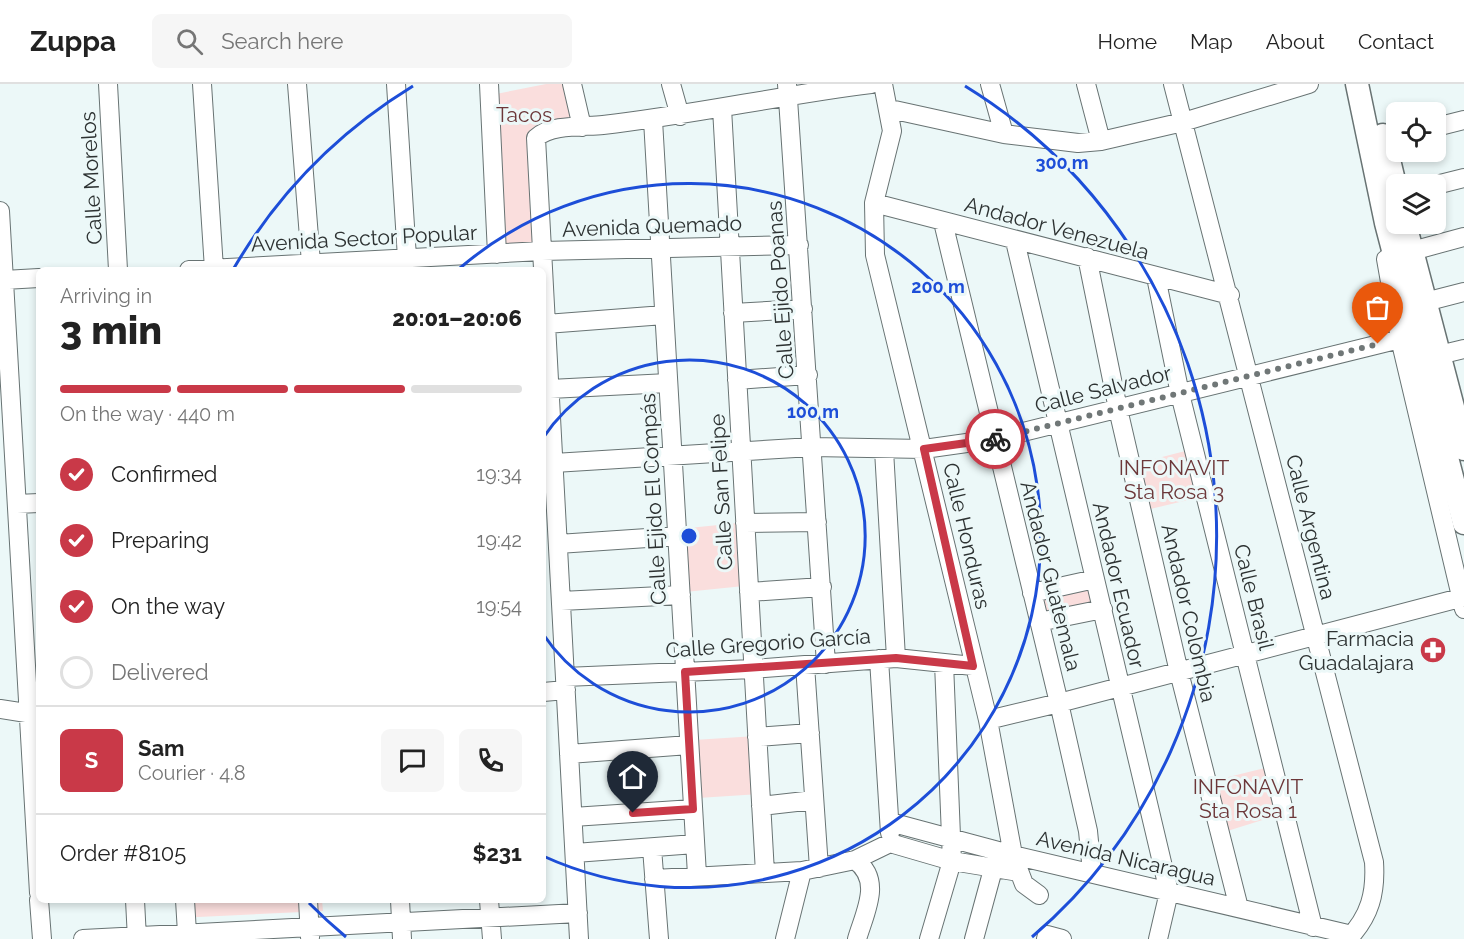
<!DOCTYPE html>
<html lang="en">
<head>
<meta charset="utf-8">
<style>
	body { margin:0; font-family:Raleway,sans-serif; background:#f6f6f6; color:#222; height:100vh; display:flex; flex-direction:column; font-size:22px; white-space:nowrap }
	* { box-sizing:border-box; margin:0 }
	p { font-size:20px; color:#767676 }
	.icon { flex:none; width:33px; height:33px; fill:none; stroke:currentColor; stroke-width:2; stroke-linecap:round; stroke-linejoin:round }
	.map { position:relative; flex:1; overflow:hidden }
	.side { position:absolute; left:36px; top:183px; width:510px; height:636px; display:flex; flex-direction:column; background:#fff; border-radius:9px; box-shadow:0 3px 9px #0003 }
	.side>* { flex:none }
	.controls { position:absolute; left:1386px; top:18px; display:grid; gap:12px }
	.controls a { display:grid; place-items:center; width:60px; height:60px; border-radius:9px; background:#fff; box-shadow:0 3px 9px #0003; font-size:30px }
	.pin { position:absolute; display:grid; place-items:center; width:51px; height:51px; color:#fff; margin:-62px -26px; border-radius:50% 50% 50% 0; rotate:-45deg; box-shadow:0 0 6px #0007 }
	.pin .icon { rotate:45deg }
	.courier { position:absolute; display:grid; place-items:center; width:60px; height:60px; margin:-30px; border:4px solid #c93948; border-radius:50%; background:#fff; color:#222; box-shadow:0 2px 8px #0007 }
	.overview em { font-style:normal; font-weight:800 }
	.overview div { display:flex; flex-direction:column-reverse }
	.overview { display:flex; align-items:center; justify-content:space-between; height:102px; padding:0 24px }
	h1 { font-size:39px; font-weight:800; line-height:45px }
	.bar { display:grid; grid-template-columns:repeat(4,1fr); gap:9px 6px; align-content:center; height:72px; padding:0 24px }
	.bar i { height:8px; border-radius:4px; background:#e0e0e0 }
	.bar .selected { background:#c93948 }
	.bar p { grid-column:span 4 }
	.line { display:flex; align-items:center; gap:15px; padding:0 24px; border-top:2px solid #e0e0e0 }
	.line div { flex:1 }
	.round { display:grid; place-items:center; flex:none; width:63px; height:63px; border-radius:9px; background:#f6f6f6 }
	ol { padding:0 24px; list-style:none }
	li { display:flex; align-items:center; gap:18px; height:66px }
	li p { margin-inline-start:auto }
	li .icon { padding:6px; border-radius:50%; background:#c93948; color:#fff; stroke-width:4 }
	li:last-child { color:#767676 }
	li i { width:33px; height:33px; border:3px solid #e0e0e0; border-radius:50% }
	header { display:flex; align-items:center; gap:36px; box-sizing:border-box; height:84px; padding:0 30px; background:#fff; border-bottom:2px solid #e0e0e0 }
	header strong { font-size:28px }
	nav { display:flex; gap:33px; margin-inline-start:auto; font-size:21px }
	.search { width:420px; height:54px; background:#f6f6f6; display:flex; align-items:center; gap:15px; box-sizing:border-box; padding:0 21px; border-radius:9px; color:#767676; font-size:22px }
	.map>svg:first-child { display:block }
	.green { fill:#fadedd }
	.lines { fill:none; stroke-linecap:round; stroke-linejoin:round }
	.minor-casing { stroke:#687373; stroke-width:20 }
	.major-casing { stroke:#687373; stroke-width:25 }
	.minor { stroke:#fff; stroke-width:18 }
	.major { stroke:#fff; stroke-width:22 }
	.done { stroke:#707777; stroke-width:6; stroke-dasharray:0 10.8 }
	.route { stroke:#c93948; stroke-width:8 }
	.ring { fill:none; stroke:#1d4ed8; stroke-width:3 }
	.labels { text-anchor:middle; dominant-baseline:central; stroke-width:6; stroke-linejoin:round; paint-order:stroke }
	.park-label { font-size:21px; fill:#6c3739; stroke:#ecf8f8 }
	.street-label { font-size:21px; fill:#2d3232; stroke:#ecf8f8 }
	.poi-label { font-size:21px; fill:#2d3232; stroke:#ecf8f8; text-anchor:end }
	.centre { fill:#1d4ed8; stroke:#ecf8f8; stroke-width:3 }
	.ring-label { font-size:18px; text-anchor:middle; font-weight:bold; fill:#1d4ed8; stroke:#ecf8f8; stroke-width:6; stroke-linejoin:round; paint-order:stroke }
</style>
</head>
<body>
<header>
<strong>Zuppa</strong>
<div class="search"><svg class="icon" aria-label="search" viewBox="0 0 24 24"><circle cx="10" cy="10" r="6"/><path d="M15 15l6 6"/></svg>Search here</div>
<nav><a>Home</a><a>Map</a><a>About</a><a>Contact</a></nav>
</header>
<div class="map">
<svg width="1464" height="855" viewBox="0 0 1464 855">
	<rect width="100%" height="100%" fill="#ecf8f8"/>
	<path class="green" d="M546,0H570L580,42L540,49L538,164L501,165L496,10Z
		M1193,365L1205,412L1142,427L1131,381Z
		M738,439L744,502L685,508L679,445Z
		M1095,495L1103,525L1039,538L1032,509Z
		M756,652L760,710L698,714L694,656Z
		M1273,682L1285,729L1221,749L1208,698Z
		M176,816H322L323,827L177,834Z"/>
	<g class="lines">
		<defs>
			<path id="minor" d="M108,0L118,186
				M202,0L214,185
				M297,0L311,179
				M396,0L407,174
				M489,0L497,170
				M572,0L582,43
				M671,0L680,32
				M787,0L826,580
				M883,0L892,47L874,119L875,171L988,636L1013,771L1024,800L1039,811
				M990,0L1004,50
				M1086,0L1101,57
				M1173,0L1374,778C1376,809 1370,832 1348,855
				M722,24L765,789
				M890,25L1004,50L1078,59L1101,57L1183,38L1309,0
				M653,36L697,791
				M1436,43L1464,36
				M1436,101L1464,94
				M874,119L1230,211
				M0,127L39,809
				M943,138L1059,619L1088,747L1092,788
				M1015,157L1169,808L1158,855
				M1412,167L1464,153
				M1087,173L1118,325L1179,588L1239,824
				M1386,175L1400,255L1464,525
				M189,186L542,167L799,161
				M1156,193L1180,310L1313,843
				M4,196L39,194
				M1425,218L1464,208
				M733,229L803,225
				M546,240L664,231
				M1439,271L1464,265
				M737,296L808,291
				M550,305L668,299
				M884,366L896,574
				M554,379L812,363L924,365L995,355L1400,255
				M17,420L39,419
				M745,439L817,438
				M558,460L677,452
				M749,508L822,503
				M1032,509L1095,495
				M561,517L681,511
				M1039,538L1103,525
				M879,575L890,749
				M805,581L819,784
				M565,593L753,585L896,574L973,582
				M543,608L566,606
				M0,625L39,631
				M988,636L1059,619L1464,513
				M757,653L810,649
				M569,670L689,661
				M761,722L814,716
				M573,733L693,725
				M890,738L1013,771L1352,851
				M890,759L952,777L1019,788
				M652,764L659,855
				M575,769L695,760
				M855,776C883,796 865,828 857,855
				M654,795L802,787L855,776L890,759
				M39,816L42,855
				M135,816L137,855
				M185,816L187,849
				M308,816L310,853
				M400,816L402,855
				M489,816L492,855
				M83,855L578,829
				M579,855L536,54C551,40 584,43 603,41C693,31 781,11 871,0
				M785,855L802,787
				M929,855L952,777L944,579
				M974,855L992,789L1002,777
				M1046,855L1047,851L1062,855"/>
			<path id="major" d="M1357,0L1386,139L1464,439
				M1383,51L1396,105
				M1405,140L1464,365"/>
		</defs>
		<use href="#minor" class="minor-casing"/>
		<use href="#major" class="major-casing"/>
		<use href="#minor" class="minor"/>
		<use href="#major" class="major"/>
	</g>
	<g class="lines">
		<path class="done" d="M995,355L1378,260"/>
		<path class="route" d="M633,729L693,725L685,588L896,574L973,582L924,365L995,355"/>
	</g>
	<g class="ring">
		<path d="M543 354A176 176 0 1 1 543 550"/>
		<path d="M460 184A352 352 0 1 1 543 772"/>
		<path d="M346 853A528 528 0 0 1 309 819M234 184A528 528 0 0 1 413 2M965 2A528 528 0 0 1 1032 853"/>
	</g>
	<defs>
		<symbol id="pharmacy-disc" viewBox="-11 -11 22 22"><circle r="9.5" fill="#c93948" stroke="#ecf8f8"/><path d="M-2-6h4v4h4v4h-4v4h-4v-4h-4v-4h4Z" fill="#fff"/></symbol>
	</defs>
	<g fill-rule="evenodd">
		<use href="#pharmacy-disc" x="1418" y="551" width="30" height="30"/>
	</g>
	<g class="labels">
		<g class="park-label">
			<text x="524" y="30">Tacos</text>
			<text x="1174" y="383">INFONAVIT<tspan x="1174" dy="24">Sta Rosa 3</tspan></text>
			<text x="1248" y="702">INFONAVIT<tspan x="1248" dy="24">Sta Rosa 1</tspan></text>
		</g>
		<g class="street-label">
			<text transform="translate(91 94) rotate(-93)">Calle Morelos</text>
			<text transform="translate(652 142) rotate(-2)">Avenida Quemado</text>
			<text transform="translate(1057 144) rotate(15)">Andador Venezuela</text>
			<text transform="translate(364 154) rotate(-3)">Avenida Sector Popular</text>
			<text transform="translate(780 206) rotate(-94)">Calle Ejido Poanas</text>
			<text transform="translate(1103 305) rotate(-14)">Calle Salvador</text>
			<text transform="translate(721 408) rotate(-93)">Calle San Felipe</text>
			<text transform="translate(653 415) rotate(-93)">Calle Ejido El Compás</text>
			<text transform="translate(1311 443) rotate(76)">Calle Argentina</text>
			<text transform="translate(967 452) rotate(77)">Calle Honduras</text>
			<text transform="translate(1051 492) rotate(76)">Andador Guatemala</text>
			<text transform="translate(1119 501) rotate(77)">Andador Ecuador</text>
			<text transform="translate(1254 513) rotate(76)">Calle Brasil</text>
			<text transform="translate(1189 529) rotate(77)">Andador Colombia</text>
			<text transform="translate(768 559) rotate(-4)">Calle Gregorio García</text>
			<text transform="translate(1126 774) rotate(13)">Avenida Nicaragua</text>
		</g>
		<g class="poi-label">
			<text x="1414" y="554">Farmacia<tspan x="1414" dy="24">Guadalajara</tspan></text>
		</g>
	</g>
	<circle cx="689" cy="452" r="9" class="centre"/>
	<g class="ring-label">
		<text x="1062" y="85">300 m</text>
		<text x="938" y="209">200 m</text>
		<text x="813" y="334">100 m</text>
	</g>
</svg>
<div class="controls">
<a><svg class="icon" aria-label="locate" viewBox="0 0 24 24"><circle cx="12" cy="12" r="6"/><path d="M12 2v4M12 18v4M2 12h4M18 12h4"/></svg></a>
<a><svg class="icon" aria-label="layers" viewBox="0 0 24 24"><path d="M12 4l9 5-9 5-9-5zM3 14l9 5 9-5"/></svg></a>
</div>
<div class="pin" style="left:1378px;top:260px;background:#ea580c"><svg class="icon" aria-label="bag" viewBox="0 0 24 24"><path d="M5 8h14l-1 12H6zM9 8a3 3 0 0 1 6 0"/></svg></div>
<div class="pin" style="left:633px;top:729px;background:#1f2937"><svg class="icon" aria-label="home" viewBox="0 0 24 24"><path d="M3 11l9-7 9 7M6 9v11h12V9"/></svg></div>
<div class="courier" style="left:995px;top:355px"><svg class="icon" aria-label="bike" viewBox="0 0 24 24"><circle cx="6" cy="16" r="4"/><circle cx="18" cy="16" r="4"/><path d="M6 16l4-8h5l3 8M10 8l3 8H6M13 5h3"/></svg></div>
<section class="side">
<div class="overview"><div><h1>3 min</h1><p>Arriving in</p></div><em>20:01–20:06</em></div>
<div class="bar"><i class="selected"></i><i class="selected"></i><i class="selected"></i><i></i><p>On the way · 440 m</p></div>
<ol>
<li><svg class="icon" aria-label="check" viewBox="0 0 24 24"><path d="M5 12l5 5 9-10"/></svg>Confirmed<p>19:34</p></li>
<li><svg class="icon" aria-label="check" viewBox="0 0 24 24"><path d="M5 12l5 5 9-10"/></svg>Preparing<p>19:42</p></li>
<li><svg class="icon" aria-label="check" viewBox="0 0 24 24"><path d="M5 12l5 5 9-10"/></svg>On the way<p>19:54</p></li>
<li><i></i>Delivered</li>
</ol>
<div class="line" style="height:108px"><b class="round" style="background:#c93948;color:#fff">S</b><div><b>Sam</b><p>Courier · 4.8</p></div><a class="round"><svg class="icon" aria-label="chat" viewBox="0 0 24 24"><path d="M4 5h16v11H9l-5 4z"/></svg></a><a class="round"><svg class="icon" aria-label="phone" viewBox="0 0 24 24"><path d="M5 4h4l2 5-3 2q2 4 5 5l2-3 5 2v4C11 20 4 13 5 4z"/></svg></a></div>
<div class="line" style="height:78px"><div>Order #8105</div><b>$231</b></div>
</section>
</div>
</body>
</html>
